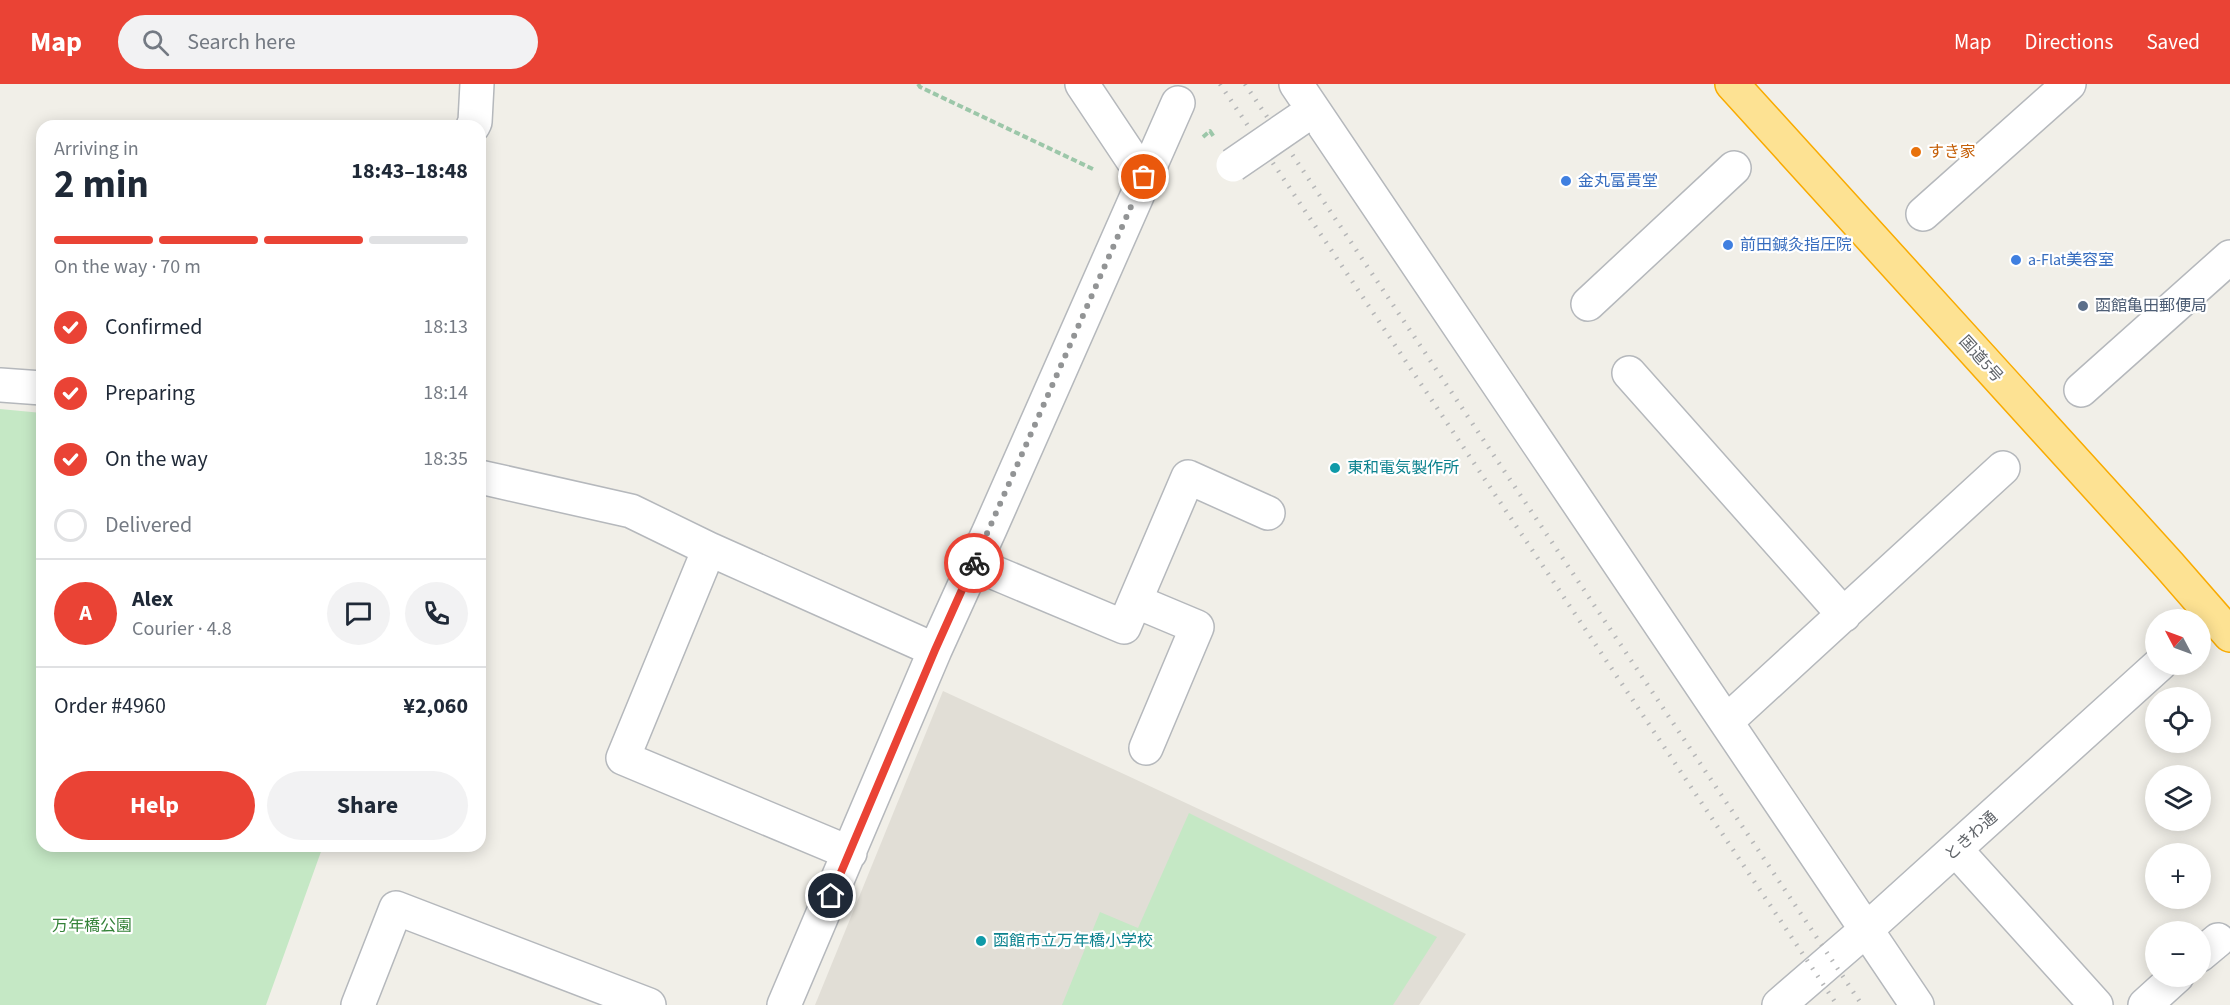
<!DOCTYPE html>
<html lang="en">
<head>
<meta charset="utf-8">
<style>
	body { margin:0; font-family:"Source Sans 3","Noto Sans JP",sans-serif; background:#f2f2f3; color:#1f2937; height:100vh; display:flex; flex-direction:column; font-size:22px; white-space:nowrap }
	* { box-sizing:border-box; margin:0 }
	p { font-size:20px; color:#747a83 }
	.icon { flex:none; width:33px; height:33px; fill:none; stroke:currentColor; stroke-width:2; stroke-linecap:round; stroke-linejoin:round }
	.map { position:relative; flex:1; overflow:hidden }
	.panel { position:absolute; left:36px; top:36px; width:450px; height:732px; display:flex; flex-direction:column; background:#fff; border-radius:18px; box-shadow:0 3px 15px #0003 }
	.panel>* { flex:none }
	.needle { width:39px; rotate:311deg }
	.controls { position:absolute; left:2145px; top:525px; display:grid; gap:12px }
	.controls a { display:grid; place-items:center; width:66px; height:66px; border-radius:50%; background:#fff; box-shadow:0 3px 15px #0003; font-size:30px }
	.pin { position:absolute; display:grid; place-items:center; width:51px; height:51px; color:#fff; margin:-26px; border:3px solid #fff; border-radius:50%; box-shadow:0 2px 6px #0007 }
	.courier { position:absolute; display:grid; place-items:center; width:60px; height:60px; margin:-30px; border:4px solid #ea4335; border-radius:50%; background:#fff; color:#222; box-shadow:0 2px 8px #0007 }
	.head em { font-style:normal; font-weight:700 }
	.head div { display:flex; flex-direction:column-reverse }
	.head { display:flex; align-items:center; justify-content:space-between; height:102px; padding:0 18px }
	h1 { font-size:39px; font-weight:700; line-height:45px }
	.bar { display:grid; grid-template-columns:repeat(4,1fr); gap:9px 6px; align-content:center; height:72px; padding:0 18px }
	.bar i { height:8px; border-radius:4px; background:#e0e1e3 }
	.bar .on { background:#ea4335 }
	.bar p { grid-column:span 4 }
	.line { display:flex; align-items:center; gap:15px; padding:0 18px; border-top:2px solid #e0e1e3 }
	.line div { flex:1 }
	.round { display:grid; place-items:center; flex:none; width:63px; height:63px; border-radius:32px; background:#f2f2f3 }
	ol { padding:0 18px; list-style:none }
	li { display:flex; align-items:center; gap:18px; height:66px }
	li p { margin-inline-start:auto }
	li .icon { padding:6px; border-radius:50%; background:#ea4335; color:#fff; stroke-width:4 }
	li:last-child { color:#747a83 }
	li i { width:33px; height:33px; border:3px solid #e0e1e3; border-radius:50% }
	.cta { display:flex; gap:12px; margin-top:auto; padding:12px 18px }
	.cta a { flex:1; height:69px; border-radius:36px; background:#ea4335; color:#fff; font-size:24px; font-weight:700; line-height:69px; text-align:center }
	.cta a+a { background:#f2f2f3; color:#1f2937 }
	header { display:flex; align-items:center; gap:36px; box-sizing:border-box; height:84px; padding:0 30px; background:#ea4335; color:#fff }
	header strong { font-size:28px }
	nav { display:flex; gap:33px; margin-inline-start:auto; font-size:21px }
	.search { width:420px; height:54px; background:#f2f2f3; display:flex; align-items:center; gap:15px; box-sizing:border-box; padding:0 21px; border-radius:33px; color:#747a83; font-size:22px }
	.map>svg:first-child { display:block }
	.education { fill:#e1ded6 }
	.green { fill:#c5e8c5 }
	.lines { fill:none; stroke-linecap:round; stroke-linejoin:round }
	.minor-casing { stroke:#b5b8bc; stroke-width:36 }
	.highway-casing { stroke:#f9ab00; stroke-width:36 }
	.path { stroke:#9cc7a9; stroke-width:4; stroke-dasharray:6 3; stroke-linecap:butt }
	.minor { stroke:#fff; stroke-width:33 }
	.highway { stroke:#fde293; stroke-width:33 }
	.rail { stroke:#b6b7b8; stroke-width:4.5; stroke-dasharray:1.5 8; stroke-linecap:butt }
	.minor-bridge-casing { stroke:#b5b8bc; stroke-width:36; stroke-linecap:butt }
	.minor-bridge { stroke:#fff; stroke-width:33 }
	.done { stroke:#929495; stroke-width:6; stroke-dasharray:0 10.8 }
	.route { stroke:#ea4335; stroke-width:8 }
	.food-dot { fill:#e8710a; stroke:#fff; stroke-width:2 }
	.shop-dot { fill:#3f7fe0; stroke:#fff; stroke-width:2 }
	.service-dot { fill:#5c6f8a; stroke:#fff; stroke-width:2 }
	.culture-dot { fill:#0f9aa8; stroke:#fff; stroke-width:2 }
	.labels { text-anchor:middle; dominant-baseline:central; stroke-width:4.5; stroke-linejoin:round; paint-order:stroke }
	.food-label { font-size:16px; fill:#c56008; stroke:#fff; text-anchor:start }
	.shop-label { font-size:16px; fill:#366cbe; stroke:#fff; text-anchor:start }
	.service-label { font-size:16px; fill:#4e5e75; stroke:#fff; text-anchor:start }
	.street-label { font-size:16px; fill:#5f6368; stroke:#fff }
	.culture-label { font-size:16px; fill:#0d838f; stroke:#fff; text-anchor:start }
	.park-label { font-size:16px; fill:#348238; stroke:#fff }
</style>
</head>
<body>
<header>
<strong>Map</strong>
<div class="search"><svg class="icon" aria-label="search" viewBox="0 0 24 24"><circle cx="10" cy="10" r="6"/><path d="M15 15l6 6"/></svg>Search here</div>
<nav><a>Map</a><a>Directions</a><a>Saved</a></nav>
</header>
<div class="map">
<svg width="2230" height="921" viewBox="0 0 2230 921">
	<rect width="100%" height="100%" fill="#f1efe8"/>
	<path class="education" d="M943,607L1126,691L1466,850L1419,921H815Z"/>
	<path class="green" d="M0,325L42,329V762H323L266,921H0Z
		M1189,729L1437,853L1393,921H1062L1100,828L1138,844Z"/>
	<g class="lines">
		<defs>
			<path id="minor" d="M1082,0L1144,93
				M1296,0L1917,921
				M473,42L475,38L477,0
				M1923,130L2069,0
				M1588,220L1734,84
				M1629,289L1844,531
				M0,301L42,304
				M2081,306L2230,173
				M480,393L631,427L709,465L935,566
				M709,465L623,674L850,769
				M974,480L1124,543L1135,517L1197,543L1146,664
				M1135,517L1188,393L1268,429
				M1727,637L2003,384
				M1956,766L2096,921
				M2200,871L2218,856
				M358,921L396,824L649,921
				M784,921L935,566L990,445L1178,19
				M1779,921L1867,845L2160,580
				M2145,921L2177,892"/>
			<path id="highway" d="M1732,0L2169,481L2230,551"/>
		</defs>
		<use href="#minor" class="minor-casing"/>
		<use href="#highway" class="highway-casing"/>
		<path class="path" d="M918,0L920,3L1095,86
			M1203,53L1210,47L1214,53"/>
		<use href="#minor" class="minor"/>
		<use href="#highway" class="highway"/>
		<path class="rail" d="M1220,0L1837,921
			M1245,0L1862,921"/>
		<defs>
			<path id="minor-bridge" d="M1233,81L1300,35"/>
		</defs>
		<use href="#minor-bridge" class="minor-bridge-casing"/>
		<use href="#minor-bridge" class="minor-bridge"/>
	</g>
	<g class="lines">
		<path class="done" d="M974,479L1144,93"/>
		<path class="route" d="M831,812L935,566L974,479"/>
	</g>
	<circle class="food-dot" cx="1916" cy="68" r="6"/>
	<g class="shop-dot">
		<circle cx="1566" cy="97" r="6"/>
		<circle cx="1728" cy="161" r="6"/>
		<circle cx="2016" cy="176" r="6"/>
	</g>
	<circle class="service-dot" cx="2083" cy="222" r="6"/>
	<g class="culture-dot">
		<circle cx="1335" cy="384" r="6"/>
		<circle cx="981" cy="857" r="6"/>
	</g>
	<g class="labels">
		<g class="food-label">
			<text x="1928" y="68">すき家</text>
		</g>
		<g class="shop-label">
			<text x="1578" y="97">金丸富貴堂</text>
			<text x="1740" y="161">前田鍼灸指圧院</text>
			<text x="2028" y="176">a-Flat美容室</text>
		</g>
		<g class="service-label">
			<text x="2095" y="222">函館亀田郵便局</text>
		</g>
		<g class="street-label">
			<text transform="translate(1981 275) rotate(48)">国道5号</text>
			<text transform="translate(1971 752) rotate(-42)">ときわ通</text>
		</g>
		<g class="culture-label">
			<text x="1347" y="384">東和電気製作所</text>
			<text x="993" y="857">函館市立万年橋小学校</text>
		</g>
		<g class="park-label">
			<text x="92" y="842">万年橋公園</text>
		</g>
	</g>
</svg>
<div class="controls">
<a><svg class="needle" viewBox="-14 -14 28 28"><path d="M0-13l5 13h-10z" fill="#e53935"/><path d="M0 13l5-13h-10z" fill="#747a83"/></svg></a>
<a><svg class="icon" aria-label="locate" viewBox="0 0 24 24"><circle cx="12" cy="12" r="6"/><path d="M12 2v4M12 18v4M2 12h4M18 12h4"/></svg></a>
<a><svg class="icon" aria-label="layers" viewBox="0 0 24 24"><path d="M12 4l9 5-9 5-9-5zM3 14l9 5 9-5"/></svg></a>
<a>+</a>
<a>−</a>
</div>
<div class="pin" style="left:1144px;top:93px;background:#ea580c"><svg class="icon" aria-label="bag" viewBox="0 0 24 24"><path d="M5 8h14l-1 12H6zM9 8a3 3 0 0 1 6 0"/></svg></div>
<div class="pin" style="left:831px;top:812px;background:#1f2937"><svg class="icon" aria-label="home" viewBox="0 0 24 24"><path d="M3 11l9-7 9 7M6 9v11h12V9"/></svg></div>
<div class="courier" style="left:974px;top:479px"><svg class="icon" aria-label="bike" viewBox="0 0 24 24"><circle cx="6" cy="16" r="4"/><circle cx="18" cy="16" r="4"/><path d="M6 16l4-8h5l3 8M10 8l3 8H6M13 5h3"/></svg></div>
<section class="panel">
<div class="head"><div><h1>2 min</h1><p>Arriving in</p></div><em>18:43–18:48</em></div>
<div class="bar"><i class="on"></i><i class="on"></i><i class="on"></i><i></i><p>On the way · 70 m</p></div>
<ol>
<li><svg class="icon" aria-label="check" viewBox="0 0 24 24"><path d="M5 12l5 5 9-10"/></svg>Confirmed<p>18:13</p></li>
<li><svg class="icon" aria-label="check" viewBox="0 0 24 24"><path d="M5 12l5 5 9-10"/></svg>Preparing<p>18:14</p></li>
<li><svg class="icon" aria-label="check" viewBox="0 0 24 24"><path d="M5 12l5 5 9-10"/></svg>On the way<p>18:35</p></li>
<li><i></i>Delivered</li>
</ol>
<div class="line" style="height:108px"><b class="round" style="background:#ea4335;color:#fff">A</b><div><b>Alex</b><p>Courier · 4.8</p></div><a class="round"><svg class="icon" aria-label="chat" viewBox="0 0 24 24"><path d="M4 5h16v11H9l-5 4z"/></svg></a><a class="round"><svg class="icon" aria-label="phone" viewBox="0 0 24 24"><path d="M5 4h4l2 5-3 2q2 4 5 5l2-3 5 2v4C11 20 4 13 5 4z"/></svg></a></div>
<div class="line" style="height:78px"><div>Order #4960</div><b>¥2,060</b></div>
<div class="cta"><a>Help</a><a>Share</a></div>
</section>
</div>
</body>
</html>
